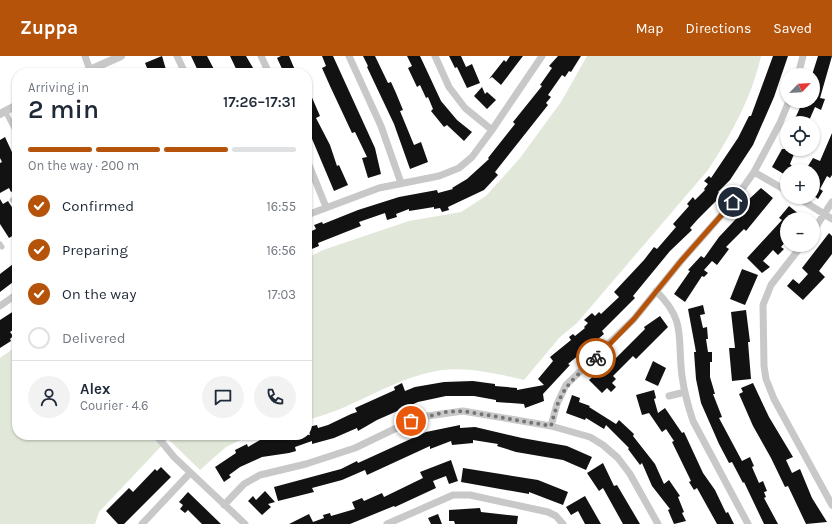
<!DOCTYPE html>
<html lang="en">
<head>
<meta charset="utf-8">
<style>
	body { margin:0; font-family:Karla,sans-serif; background:#f2f2f3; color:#1f2937; height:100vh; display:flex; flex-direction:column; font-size:15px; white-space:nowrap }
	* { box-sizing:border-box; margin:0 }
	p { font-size:13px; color:#747a83 }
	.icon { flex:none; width:22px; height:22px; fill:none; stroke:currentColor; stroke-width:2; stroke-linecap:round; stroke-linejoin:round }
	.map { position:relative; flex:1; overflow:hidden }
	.details { position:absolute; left:12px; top:12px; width:300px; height:372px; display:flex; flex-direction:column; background:#fff; border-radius:16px; box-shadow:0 1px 3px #0004 }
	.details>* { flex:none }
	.needle { width:26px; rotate:65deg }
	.buttons { position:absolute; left:780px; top:12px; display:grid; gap:8px }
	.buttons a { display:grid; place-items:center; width:40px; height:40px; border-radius:50%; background:#fff; box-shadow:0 1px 3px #0004; font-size:20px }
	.pin { position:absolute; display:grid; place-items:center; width:34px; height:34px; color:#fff; margin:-17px; border:2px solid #fff; border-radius:50%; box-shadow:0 1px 4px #0007 }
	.courier { position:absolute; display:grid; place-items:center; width:40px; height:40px; margin:-20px; border:3px solid #b45309; border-radius:50%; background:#fff; color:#222; box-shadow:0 1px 5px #0007 }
	.headline em { font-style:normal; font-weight:600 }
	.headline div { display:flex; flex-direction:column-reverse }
	.headline { display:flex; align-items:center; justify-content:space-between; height:68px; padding:0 16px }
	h1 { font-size:26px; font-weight:600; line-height:30px }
	.bar { display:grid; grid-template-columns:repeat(4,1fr); gap:6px 4px; align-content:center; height:48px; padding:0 16px }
	.bar i { height:5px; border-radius:3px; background:#e0e1e3 }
	.bar .on { background:#b45309 }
	.bar p { grid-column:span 4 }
	.line { display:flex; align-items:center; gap:10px; padding:0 16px; border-top:1px solid #e0e1e3 }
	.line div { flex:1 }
	.round { display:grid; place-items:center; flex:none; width:42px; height:42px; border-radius:21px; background:#f2f2f3 }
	ol { padding:0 16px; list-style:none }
	li { display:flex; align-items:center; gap:12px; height:44px }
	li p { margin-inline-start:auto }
	li .icon { padding:4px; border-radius:50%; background:#b45309; color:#fff; stroke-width:4 }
	li:last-child { color:#747a83 }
	li i { width:22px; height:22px; border:2px solid #e0e1e3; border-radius:50% }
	header { display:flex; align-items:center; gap:24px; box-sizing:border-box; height:56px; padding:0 20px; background:#b45309; color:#fff }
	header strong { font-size:19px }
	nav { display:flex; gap:22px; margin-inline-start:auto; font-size:14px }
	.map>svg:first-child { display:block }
	.green { fill:#e1e8d9 }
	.building { fill:#121212 }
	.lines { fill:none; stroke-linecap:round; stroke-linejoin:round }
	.pedestrian { stroke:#c8c8c8; stroke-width:5 }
	.minor { stroke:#c8c8c8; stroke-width:7 }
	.tertiary { stroke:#c8c8c8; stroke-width:8 }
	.done { stroke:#757575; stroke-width:4; stroke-dasharray:0 7.2 }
	.route { stroke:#b45309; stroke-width:5 }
</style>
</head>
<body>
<header>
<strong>Zuppa</strong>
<nav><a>Map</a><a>Directions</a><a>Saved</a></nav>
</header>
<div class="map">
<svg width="832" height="468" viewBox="0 0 832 468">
	<rect width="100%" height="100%" fill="#fff"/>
	<path class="green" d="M587,0H761C752,41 731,79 708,114L577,267L560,281L524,324C498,318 469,311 442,314C408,319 378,336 347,350C334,356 321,360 307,364V202L323,194L409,165L461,156L486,140L520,102L561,46Z
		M17,290V379H251L226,391L200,414L168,383L99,456L95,468H0V302Z"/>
	<path class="building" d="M162,0L167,17H149L145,7Z
		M191,0H207L216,17H199Z
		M230,0H246L256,17H238Z
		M281,0H289L295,14L284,17L277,2Z
		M322,0H333L375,92L381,118L368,122L362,102L367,101L355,76L352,77L330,30L322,12L326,10Z
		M363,0H375L388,27L391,26L396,37L403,54L400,55L414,89L421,86L428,106L410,113L394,68L367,11L368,10Z
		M407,0H420L441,45L457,64L472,76L464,85L447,69L444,71L431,55L433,53L428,41L426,42L420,29L417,31L408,12L412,10Z
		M449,0H461L466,11L472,8L480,27L467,32L457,11L455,12Z
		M510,0H523L501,29L492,21L489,23L504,4L506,6Z
		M558,0H581L571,16L569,15L565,21L562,19L548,39L551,41L546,47L548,49L495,116L498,119L484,134L448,151L449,154L442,156L440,152L434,153V151L409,155V153L396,158L397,161L387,164L385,157L359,166L361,170L318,187L319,190L307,195V177L316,173L314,169L322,166L323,168L358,154L399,141L437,134L438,137L453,133L452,132L467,123L489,103L488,102L515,68L513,66L542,30L540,29L552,12L549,10Z
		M773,0H788L774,41L753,89L730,124L718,136L722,139L698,163L690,172L692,174L670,195L633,240L635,242L602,275L604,278L568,308L570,309L543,338L544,345L525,352L524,348L496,346V344L474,340H446L418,346L377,364L358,375L357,372L334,382L312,388V385L295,391L296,395L289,397L262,401L240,411L229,419L231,421L224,426L215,411L236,397L235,394L247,388L248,391L260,384L284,382L283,379H310L308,371L317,369L318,372L328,369L351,358L357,356L355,352L395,334L394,331L402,327L405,335L415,331L444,326L473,325L495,328V330L517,332V334L544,329L538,323L553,305L550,301L571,284L569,281L573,278L575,280L585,272L584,271L588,267L584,264L592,257L595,260L599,256L601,258L619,241L614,236L644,204L654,191L657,193L676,171L673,168L689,150L687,148L693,141L695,144L705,134L704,133L708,128L704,125L709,120L711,122L738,82L749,60H751Z
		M818,0H832L820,42L825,43L821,54L815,51L808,67H793L803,45H813L812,19Z
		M307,30L320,60L316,62L330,89L337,110L339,109L348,129L334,135L307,71L309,70L307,65Z
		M482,31L485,38L487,36L496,44L487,53L474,40Z
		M832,77V119L830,122L827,120L820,133L823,135L818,143L813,139V115H809L811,112L808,110L813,102L820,105Z
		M5,81L17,107V133L11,136L9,132L0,137V107L2,106L0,102V84Z
		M782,93H796L790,108L792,110L790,115H787V120L772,111Z
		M761,132L773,142L746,175L744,173L726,191L729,193L717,209L712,205L704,214L708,217L704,221L702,220L685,246L674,238L690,215L688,214L701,200L704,202L719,181L749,149L746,146Z
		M0,143L3,148L8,145L17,159V177L9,182L0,168Z
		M789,150L805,163H787V184L781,191L784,193L778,199L773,194L763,205L770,211L762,217L747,202L782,164L779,162Z
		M829,177L832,180V198L819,215L825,221L803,244L787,230L793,223L799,228L808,218L802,212Z
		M17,205V223L0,236V218Z
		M742,213L758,219L745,249L730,243Z
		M703,249L705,258L700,259L703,272L707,271L708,283H706L708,296H712V306H710V321L715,338H713L722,361L719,362L742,405L750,401L754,410L752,411L759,427L763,425L767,435L764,436L766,441L764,442L778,468H764L744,426L743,427L732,406L729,407L719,388L701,347L696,323L694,296H696L688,253Z
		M17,253V271L10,276L13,280L10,283L11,285L0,292V264Z
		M746,254L750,286H748L751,323L732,325L729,292H735L731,256Z
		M660,260L668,271L636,303L633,300L613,320L616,323L612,327L616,331L611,336L607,332L602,337L589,324L596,318L598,320L645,273L644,271Z
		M653,305L666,312L658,330L645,324Z
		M753,327L769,361L793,401L786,404L792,417L800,413L812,442L827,466L806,468L788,430L785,431L771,402L753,370L739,338L743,336L741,332Z
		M654,334L656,342L654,343L658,357L665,352L682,377L684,376L703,417L715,434L726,457L728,456L734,468H717L697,432L694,434L689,426L691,425L672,386L674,385L666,373L662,376L649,357L642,359L636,339Z
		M572,339L580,342L579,346L590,350L589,351L616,368L619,364L634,378L633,380L655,408L664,428L669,424L680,440L678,441L684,456L682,457L686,465L674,468L668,454L670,453L652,430L642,407L640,409L628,393L629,392L606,369L604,373L586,362L585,364L566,357Z
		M460,369V372L475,371L522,382L567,390L592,401L586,414L563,404L516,396L497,390L498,388L473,384V387L452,389L451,385L430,393V390L367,419L365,414L342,424L312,432L314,436L278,445L274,431L341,413L357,405L358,407L426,376Z
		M451,404L458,425L449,428L446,420L433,425L436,432L395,451L394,450L350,468H289L309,458L313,466L324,462L323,459L330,457L331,460L355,453L352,446L362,442L364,445L382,437L384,441L423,422L420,416Z
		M603,407L614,430L617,429L640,468H623L603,432L599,435L587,417Z
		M161,411L171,421L124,468H118L106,455L129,432L133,436L155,413L157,415Z
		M463,412L538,424L568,436L563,449L529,436V438L461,426Z
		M265,435L275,446L268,448L271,451L262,459L248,445L253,440L256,444Z
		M188,436L221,468H202L188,454L185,457L180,453L183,449L179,446Z
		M585,440L601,468H585L578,455L571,459L566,451Z
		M480,452L481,456L518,460L517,468H455L454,465H449V454Z
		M438,458L442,468H431L428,462Z"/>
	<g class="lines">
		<path class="pedestrian" d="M5,55L17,78
			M12,144L17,141
			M0,188L2,191"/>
		<path class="minor" d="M85,0L91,17
			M177,0L185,17
			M261,0L269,17
			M349,0L381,70L401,127
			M435,0L449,31L465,52L492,74
			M798,19L803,0
			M307,104L326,151
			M754,116L787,135
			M797,141L832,163
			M307,159L379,132L439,120L459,112L472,101L492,74L542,0
			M813,175L832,146
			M802,189L771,229L763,249L764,310L766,323L774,343L832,449
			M656,235C687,265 677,282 682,320C684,335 688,350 693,365L748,468
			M0,250L17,238
			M669,340L685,336
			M551,370L557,348L566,329L634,263L681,205L733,146L754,116L780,67L789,45
			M156,379L174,401L245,468
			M224,449L244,428L260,419L306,408L355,392L411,365L427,360L463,355L551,370L590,381L603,389L618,402L630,418L658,468
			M142,468L190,417
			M387,468L453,439H470L548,456L556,460L563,468"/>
		<path class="tertiary" d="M83,17L121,0
			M0,58L17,49"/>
	</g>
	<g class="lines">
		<path class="done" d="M411,365L445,356L463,355L551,370C561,331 567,329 596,302"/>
		<path class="route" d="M596,302L634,263L681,205L733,146"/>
	</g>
</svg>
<div class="buttons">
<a><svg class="needle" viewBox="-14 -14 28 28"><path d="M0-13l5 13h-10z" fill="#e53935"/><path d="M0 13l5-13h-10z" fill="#747a83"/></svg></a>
<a><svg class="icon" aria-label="locate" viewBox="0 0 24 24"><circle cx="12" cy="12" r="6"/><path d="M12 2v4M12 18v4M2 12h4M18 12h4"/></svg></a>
<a>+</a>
<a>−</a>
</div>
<div class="pin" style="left:411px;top:365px;background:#ea580c"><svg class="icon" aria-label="bag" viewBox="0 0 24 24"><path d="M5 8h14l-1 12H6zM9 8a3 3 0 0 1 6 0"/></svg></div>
<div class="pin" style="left:733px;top:146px;background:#1f2937"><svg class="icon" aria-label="home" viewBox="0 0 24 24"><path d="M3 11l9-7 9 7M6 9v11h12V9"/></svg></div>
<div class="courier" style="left:596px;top:302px"><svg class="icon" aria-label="bike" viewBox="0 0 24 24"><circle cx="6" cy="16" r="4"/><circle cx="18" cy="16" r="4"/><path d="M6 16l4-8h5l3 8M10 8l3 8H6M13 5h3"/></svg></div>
<section class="details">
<div class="headline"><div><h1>2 min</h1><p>Arriving in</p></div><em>17:26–17:31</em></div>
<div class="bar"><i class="on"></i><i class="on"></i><i class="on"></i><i></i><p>On the way · 200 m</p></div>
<ol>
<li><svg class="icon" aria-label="check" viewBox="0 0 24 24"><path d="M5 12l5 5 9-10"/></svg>Confirmed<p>16:55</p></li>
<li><svg class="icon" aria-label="check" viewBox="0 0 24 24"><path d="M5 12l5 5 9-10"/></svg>Preparing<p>16:56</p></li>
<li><svg class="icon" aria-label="check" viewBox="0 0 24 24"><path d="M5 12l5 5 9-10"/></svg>On the way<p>17:03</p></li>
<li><i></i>Delivered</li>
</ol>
<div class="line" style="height:72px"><a class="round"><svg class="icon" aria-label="person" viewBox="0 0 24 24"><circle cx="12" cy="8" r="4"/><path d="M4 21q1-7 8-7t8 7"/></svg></a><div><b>Alex</b><p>Courier · 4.6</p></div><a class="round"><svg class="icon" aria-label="chat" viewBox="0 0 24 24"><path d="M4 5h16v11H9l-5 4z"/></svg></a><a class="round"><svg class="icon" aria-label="phone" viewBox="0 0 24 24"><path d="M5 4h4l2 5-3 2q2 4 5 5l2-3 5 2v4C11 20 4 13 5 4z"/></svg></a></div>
</section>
</div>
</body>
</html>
